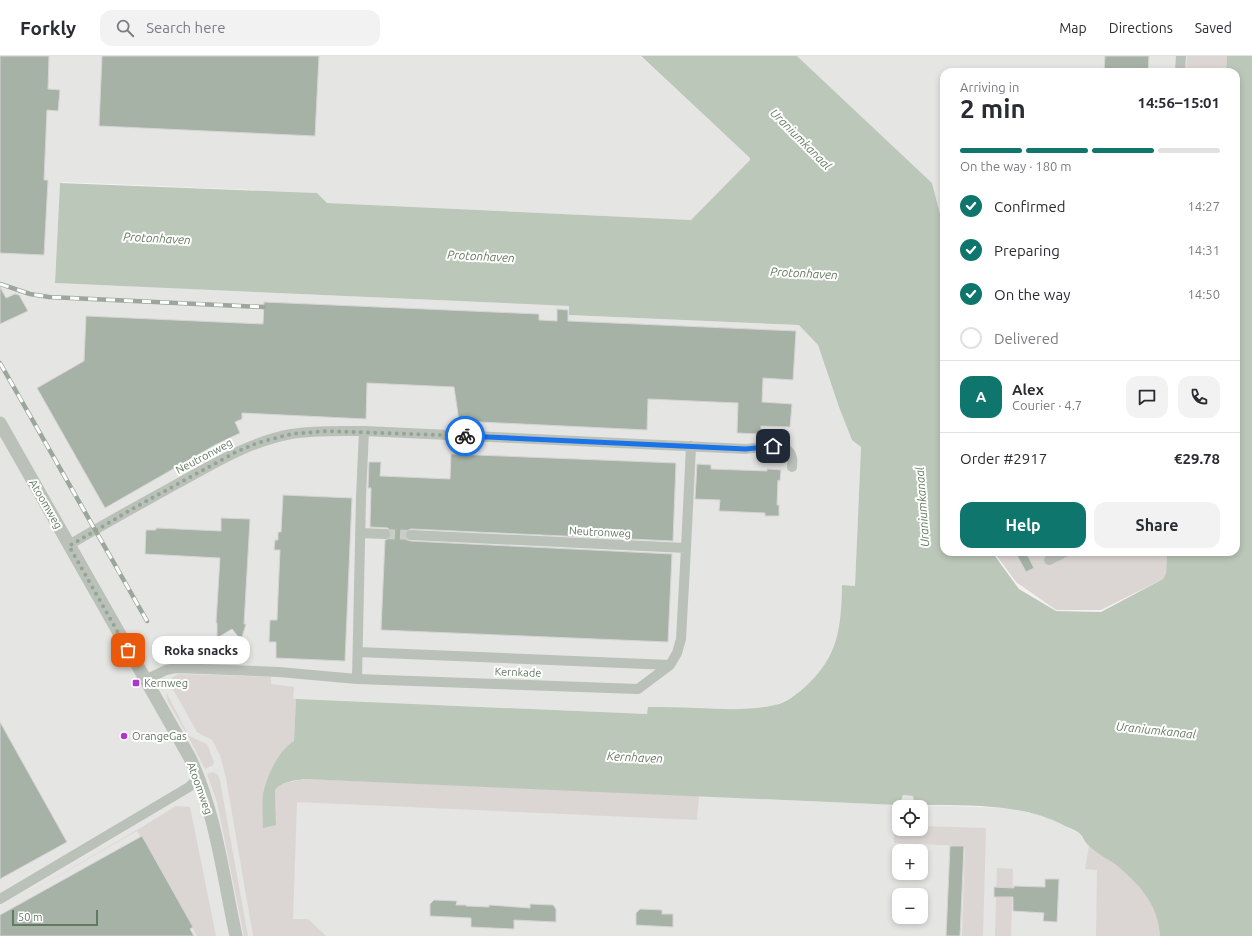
<!DOCTYPE html>
<html lang="en">
<head>
<meta charset="utf-8">
<style>
	body { margin:0; font-family:Ubuntu,sans-serif; background:#f2f2f3; color:#2b2b33; height:100vh; display:flex; flex-direction:column; font-size:15px; white-space:nowrap }
	* { box-sizing:border-box; margin:0 }
	p { font-size:13px; color:#7c7c81 }
	.icon { flex:none; width:22px; height:22px; fill:none; stroke:currentColor; stroke-width:2; stroke-linecap:round; stroke-linejoin:round }
	.map { position:relative; flex:1; overflow:hidden }
	.panel { position:absolute; left:940px; top:12px; width:300px; height:488px; display:flex; flex-direction:column; background:#fff; border-radius:12px; box-shadow:0 2px 6px #0003 }
	.panel>* { flex:none }
	.controls { position:absolute; left:892px; top:744px; display:grid; gap:8px }
	.controls a { display:grid; place-items:center; width:36px; height:36px; border-radius:8px; background:#fff; box-shadow:0 2px 6px #0003; font-size:20px }
	.scale { position:absolute; left:12px; bottom:10px; width:86px; box-sizing:border-box; padding-left:4px; border:2px solid #637a62; border-top:0; font-size:11px; line-height:14px; white-space:nowrap; color:#637a62; -webkit-text-stroke:3px #fff; paint-order:stroke }
	.pin { position:absolute; display:grid; place-items:center; width:34px; height:34px; color:#fff; margin:-17px; border-radius:8px; box-shadow:0 2px 6px #0006 }
	.courier { position:absolute; display:grid; place-items:center; width:40px; height:40px; margin:-20px; border:3px solid #1a73e8; border-radius:50%; background:#fff; color:#222; box-shadow:0 1px 5px #0007 }
	.bubble { position:absolute; height:28px; border-radius:12px; background:#fff; box-shadow:0 2px 6px #0003; font-size:13px; font-weight:700; line-height:28px; text-align:center }
	.overview em { font-style:normal; font-weight:700 }
	.overview div { display:flex; flex-direction:column-reverse }
	.overview { display:flex; align-items:center; justify-content:space-between; height:68px; padding:0 20px }
	h1 { font-size:26px; font-weight:700; line-height:30px }
	.bar { display:grid; grid-template-columns:repeat(4,1fr); gap:6px 4px; align-content:center; height:48px; padding:0 20px }
	.bar i { height:5px; border-radius:3px; background:#e1e1e2 }
	.bar .active { background:#0f766e }
	.bar p { grid-column:span 4 }
	.line { display:flex; align-items:center; gap:10px; padding:0 20px; border-top:1px solid #e1e1e2 }
	.line div { flex:1 }
	.round { display:grid; place-items:center; flex:none; width:42px; height:42px; border-radius:12px; background:#f2f2f3 }
	ol { padding:0 20px; list-style:none }
	li { display:flex; align-items:center; gap:12px; height:44px }
	li p { margin-inline-start:auto }
	li .icon { padding:4px; border-radius:50%; background:#0f766e; color:#fff; stroke-width:4 }
	li:last-child { color:#7c7c81 }
	li i { width:22px; height:22px; border:2px solid #e1e1e2; border-radius:50% }
	.primary-button { display:flex; gap:8px; margin-top:auto; padding:8px 20px }
	.primary-button a { flex:1; height:46px; border-radius:12px; background:#0f766e; color:#fff; font-size:16px; font-weight:700; line-height:46px; text-align:center }
	.primary-button a+a { background:#f2f2f3; color:#2b2b33 }
	header { display:flex; align-items:center; gap:24px; box-sizing:border-box; height:56px; padding:0 20px; background:#fff; border-bottom:1px solid #e1e1e2 }
	header strong { font-size:19px }
	nav { display:flex; gap:22px; margin-inline-start:auto; font-size:14px }
	.search { width:280px; height:36px; background:#f2f2f3; display:flex; align-items:center; gap:10px; box-sizing:border-box; padding:0 14px; border-radius:12px; color:#7c7c81; font-size:15px }
	.map>svg:first-child { display:block }
	.built { fill:#e5e5e4; fill-rule:evenodd }
	.green { fill:#dbd5d3 }
	.water { fill:#bbc7b8 }
	.building { fill:#a6b2a5; stroke:#d6d4d5 }
	.lines { fill:none; stroke-linecap:round; stroke-linejoin:round }
	.minor-tunnel { stroke:#c9cdc8; stroke-width:10; stroke-dasharray:10 5; stroke-linecap:butt }
	.minor { stroke:#bac1b9; stroke-width:10 }
	.tertiary { stroke:#bac1b9; stroke-width:13 }
	.rail-casing { stroke:#9ca79c; stroke-width:4.5 }
	.rail { stroke:#fff; stroke-width:3; stroke-dasharray:9; stroke-linecap:butt }
	.done { stroke:#96a495; stroke-width:4; stroke-dasharray:0 7.2 }
	.route { stroke:#1a73e8; stroke-width:5 }
	.poi-dot { fill:#b034d2; stroke:#fff; stroke-width:1.5 }
	.labels { text-anchor:middle; dominant-baseline:central; stroke-width:4; stroke-linejoin:round; paint-order:stroke }
	.street-label { font-size:11px; fill:#637a62; stroke:#fff }
	.poi-label { font-size:11px; fill:#637a62; stroke:#fff; text-anchor:start }
	.water-label { font-size:12px; font-style:italic; fill:#677c62; stroke:#fff }
</style>
</head>
<body>
<header>
<strong>Forkly</strong>
<div class="search"><svg class="icon" aria-label="search" viewBox="0 0 24 24"><circle cx="10" cy="10" r="6"/><path d="M15 15l6 6"/></svg>Search here</div>
<nav><a>Map</a><a>Directions</a><a>Saved</a></nav>
</header>
<div class="map">
<svg width="1252" height="880" viewBox="0 0 1252 880">
	<rect width="100%" height="100%" fill="#f5f1f3"/>
	<path class="built" d="M0,0H640L750,102V104L691,164L326,147L317,137L64,126L60,127L55,227L570,250L569,259L799,269L818,289L839,351L861,391L855,531L842,529L841,563L837,582L829,604L814,623L797,639L776,649L741,654L648,651V658L438,649L275,734L336,724L897,749L900,748L903,739H911L913,740V743L917,749L1010,752L1047,761L1079,777L1086,788L1106,801L1160,880H0ZM899,751H921V773H899ZM899,795H921V817H899ZM899,839H921V861H899Z
		M797,0H1227L1226,16H944V173L932,127Z"/>
	<path class="green" d="M1187,0H1227L1226,16H1186Z
		M994,496H1167L1166,517L1163,523L1101,554H1056L1016,526Z
		M179,618L271,621V628L294,631L293,642L296,643L294,685C282,692 264,724 263,738C263,743 273,763 276,769L275,734L281,728L304,723L699,739L697,764L297,746L293,863H308L326,880H253L226,722L220,699L212,684L197,676L169,626L174,620Z
		M166,636L189,680L207,688L214,706L213,709L205,713L188,680L168,646Z
		M213,716L218,719L220,725L248,880H244L217,746L207,718Z
		M176,750L190,751L216,880H197L137,775L11,847L137,774Z
		M894,769H899V773H921V770L986,772L983,880H962L965,790L894,787Z
		M1089,790C1115,807 1152,832 1158,865C1159,870 1160,875 1160,880H1096L1097,814L1085,813Z
		M997,812L1013,813L1011,880H995Z"/>
	<path class="water" d="M641,0H797L932,127L944,173V496H992L1019,533L1056,555L1101,556L1163,523L1166,517L1167,496H1236V16H1226L1227,0H1252V880H1160C1158,847 1139,828 1115,808C1106,802 1095,796 1088,789C1084,786 1083,780 1079,777C1076,774 1069,772 1065,770C1020,746 967,750 917,749L914,747L913,740L903,739L900,748L897,749L304,723C294,725 282,725 275,734L276,769L263,772C263,761 262,749 263,738C266,721 279,694 294,685L296,643L647,658L648,651C664,651 680,651 696,652C723,653 749,655 775,649C786,647 797,638 805,631C839,600 841,572 842,529L855,530L861,391L852,384L839,351L818,289L799,269L569,259V250L55,227L60,127L317,137L327,147L691,164L750,104V102Z"/>
	<path class="building" d="M0,0H49L48,33L60,34L58,55L47,54L44,124H48L44,199L0,197Z
		M102,0H319L315,80L99,70Z
		M1105,0H1149L1148,16H1104Z
		M0,231L6,242L15,238L19,239L28,255L0,268Z
		M264,246L539,258V264L557,265V253L568,254V265L796,275L793,324L763,322L762,346L792,348L790,371L761,370V378L737,377L738,347L648,343L647,374L459,365L454,331L367,327L366,363L242,357V363L235,366L240,377L215,389L105,452L37,332L84,305L86,260L263,268Z
		M451,398L676,407L673,485L411,473L406,475L405,479L407,484L411,485L672,498L668,586L381,574L385,484L390,482L391,478L388,472L370,471L371,432H368L369,406H381L380,420L450,423Z
		M697,408L711,409V413L767,415V413L781,414L780,425L778,424L777,449H779V460H765V457L719,455L720,444L695,443Z
		M283,439L352,442L345,605L276,602V586H269L270,564H277L280,494H274L275,484H278V476H281Z
		M221,462L250,463L244,568H246L241,584L232,573L217,582V567H216L220,502L145,498L146,474H156V472L221,475Z
		M1015,496H1026L1034,512L1026,516Z
		M0,666L67,786L0,823Z
		M142,780L193,871L190,873L194,880H0V859Z
		M950,790H964L960,880H946Z
		M1045,823H1059L1057,866L1043,865L1044,857L1013,855V841H994V831L1014,832V830L1045,831Z
		M434,844L457,845L456,849H466V850L489,851V849L530,852V848L553,849L556,853V866L514,864V873L471,871V862L430,860V848Z
		M640,853L662,854V858H673V871L636,869V857Z"/>
	<g class="lines">
		<path class="minor-tunnel" d="M385,478L411,479"/>
		<path class="minor" d="M1180,16L1181,0
			M360,477L385,478
			M411,479L686,492L691,390
			M69,489C104,468 139,449 175,429C212,409 248,386 291,378C315,374 340,375 364,375L746,393C758,392 789,384 792,402C793,405 792,408 792,411
			M1049,504L1065,496
			M358,596L670,609L677,597L681,583L686,492
			M357,623L361,441L364,375
			M145,624L166,614L176,612L279,616L357,623L638,633L670,609
			M0,843L189,731L199,721"/>
		<path class="tertiary" d="M0,367L190,702C216,758 223,820 236,880"/>
		<defs>
			<path id="rail" d="M0,228L30,238L49,241L264,251
				M0,307L147,565"/>
		</defs>
		<use href="#rail" class="rail-casing"/>
		<use href="#rail" class="rail"/>
	</g>
	<g class="lines">
		<path class="done" d="M128,594L69,490L134,452L236,396L257,387L291,378L328,375L465,380"/>
		<path class="route" d="M465,380L746,393L773,390"/>
	</g>
	<g class="poi-dot">
		<rect x="132" y="623" width="8" height="8" rx="2"/>
		<circle cx="124" cy="680" r="4"/>
	</g>
	<g class="labels">
		<g class="street-label">
			<text transform="translate(204 400) rotate(-28)">Neutronweg</text>
			<text transform="translate(46 448) rotate(60)">Atoomweg</text>
			<text transform="translate(600 476) rotate(3)">Neutronweg</text>
			<text transform="translate(518 616) rotate(2)">Kernkade</text>
			<text transform="translate(200 732) rotate(70)">Atoomweg</text>
		</g>
		<g class="poi-label">
			<text x="144" y="627">Kernweg</text>
			<text x="132" y="680">OrangeGas</text>
		</g>
		<g class="water-label">
			<text transform="translate(801 83) rotate(45)">Uraniumkanaal</text>
			<text transform="translate(157 182) rotate(3)">Protonhaven</text>
			<text transform="translate(481 200) rotate(3)">Protonhaven</text>
			<text transform="translate(804 217) rotate(3)">Protonhaven</text>
			<text transform="translate(922 451) rotate(-94)">Uraniumkanaal</text>
			<text transform="translate(1156 674) rotate(6)">Uraniumkanaal</text>
			<text transform="translate(635 701) rotate(3)">Kernhaven</text>
		</g>
	</g>
</svg>
<div class="controls">
<a><svg class="icon" aria-label="locate" viewBox="0 0 24 24"><circle cx="12" cy="12" r="6"/><path d="M12 2v4M12 18v4M2 12h4M18 12h4"/></svg></a>
<a>+</a>
<a>−</a>
</div>
<div class="scale">50 m</div>
<div class="pin" style="left:128px;top:594px;background:#ea580c"><svg class="icon" aria-label="bag" viewBox="0 0 24 24"><path d="M5 8h14l-1 12H6zM9 8a3 3 0 0 1 6 0"/></svg></div>
<div class="pin" style="left:773px;top:390px;background:#1f2937"><svg class="icon" aria-label="home" viewBox="0 0 24 24"><path d="M3 11l9-7 9 7M6 9v11h12V9"/></svg></div>
<div class="courier" style="left:465px;top:380px"><svg class="icon" aria-label="bike" viewBox="0 0 24 24"><circle cx="6" cy="16" r="4"/><circle cx="18" cy="16" r="4"/><path d="M6 16l4-8h5l3 8M10 8l3 8H6M13 5h3"/></svg></div>
<div class="bubble" style="left:152px;top:580px;width:98px">Roka snacks</div>
<section class="panel">
<div class="overview"><div><h1>2 min</h1><p>Arriving in</p></div><em>14:56–15:01</em></div>
<div class="bar"><i class="active"></i><i class="active"></i><i class="active"></i><i></i><p>On the way · 180 m</p></div>
<ol>
<li><svg class="icon" aria-label="check" viewBox="0 0 24 24"><path d="M5 12l5 5 9-10"/></svg>Confirmed<p>14:27</p></li>
<li><svg class="icon" aria-label="check" viewBox="0 0 24 24"><path d="M5 12l5 5 9-10"/></svg>Preparing<p>14:31</p></li>
<li><svg class="icon" aria-label="check" viewBox="0 0 24 24"><path d="M5 12l5 5 9-10"/></svg>On the way<p>14:50</p></li>
<li><i></i>Delivered</li>
</ol>
<div class="line" style="height:72px"><b class="round" style="background:#0f766e;color:#fff">A</b><div><b>Alex</b><p>Courier · 4.7</p></div><a class="round"><svg class="icon" aria-label="chat" viewBox="0 0 24 24"><path d="M4 5h16v11H9l-5 4z"/></svg></a><a class="round"><svg class="icon" aria-label="phone" viewBox="0 0 24 24"><path d="M5 4h4l2 5-3 2q2 4 5 5l2-3 5 2v4C11 20 4 13 5 4z"/></svg></a></div>
<div class="line" style="height:52px"><div>Order #2917</div><b>€29.78</b></div>
<div class="primary-button"><a>Help</a><a>Share</a></div>
</section>
</div>
</body>
</html>
